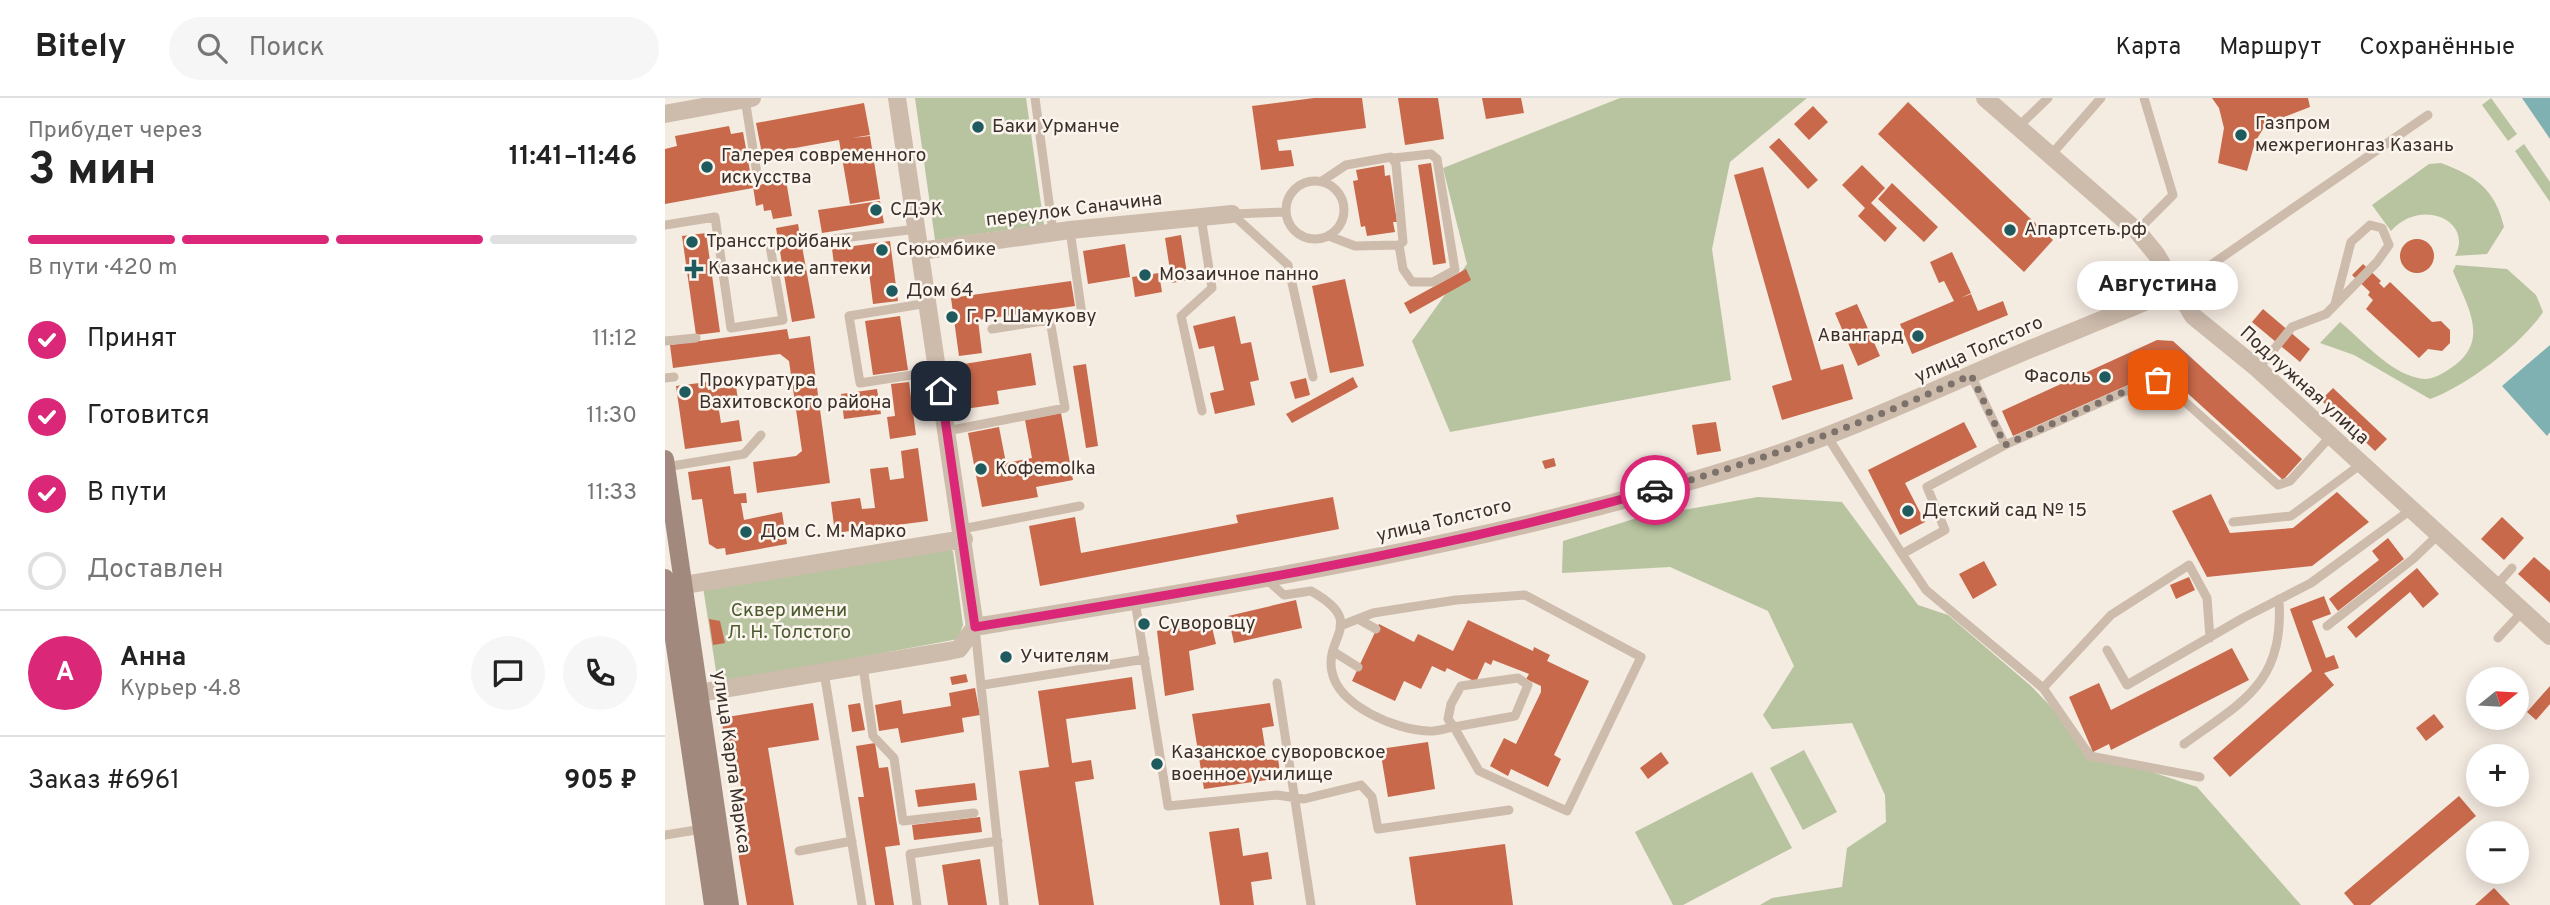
<!DOCTYPE html>
<html lang="ru">
<head>
<meta charset="utf-8">
<style>
	body { margin:0; font-family:Overpass,sans-serif; background:#f6f6f6; color:#222; height:100vh; display:flex; flex-direction:column; font-size:26px; white-space:nowrap }
	* { box-sizing:border-box; margin:0 }
	p { font-size:23px; color:#767676 }
	.icon { flex:none; width:38px; height:38px; fill:none; stroke:currentColor; stroke-width:2; stroke-linecap:round; stroke-linejoin:round }
	.map { position:relative; flex:1; overflow:hidden }
	.sheet { display:flex; flex-direction:column; background:#fff; width:665px }
	.sheet>* { flex:none }
	.needle { width:46px; rotate:72deg }
	.controls { position:absolute; left:1801px; top:569px; display:grid; gap:14px }
	.controls a { display:grid; place-items:center; width:63px; height:63px; border-radius:50%; background:#fff; box-shadow:0 4px 18px #0003; font-size:35px }
	.pin { position:absolute; display:grid; place-items:center; width:60px; height:60px; color:#fff; margin:-30px; border-radius:14px; box-shadow:0 4px 10px #0006 }
	.courier { position:absolute; display:grid; place-items:center; width:70px; height:70px; margin:-35px; border:5px solid #db2777; border-radius:50%; background:#fff; color:#222; box-shadow:0 2px 9px #0007 }
	.bubble { position:absolute; height:49px; border-radius:24px; background:#fff; box-shadow:0 4px 18px #0003; font-size:23px; font-weight:700; line-height:49px; text-align:center }
	.headline em { font-style:normal; font-weight:700 }
	.headline div { display:flex; flex-direction:column-reverse }
	.headline { display:flex; align-items:center; justify-content:space-between; height:119px; padding:0 28px }
	h1 { font-size:46px; font-weight:700; line-height:52px }
	.bar { display:grid; grid-template-columns:repeat(4,1fr); gap:10px 7px; align-content:center; height:84px; padding:0 28px }
	.bar i { height:9px; border-radius:5px; background:#e0e0e0 }
	.bar .selected { background:#db2777 }
	.bar p { grid-column:span 4 }
	.line { display:flex; align-items:center; gap:18px; padding:0 28px; border-top:2px solid #e0e0e0 }
	.line div { flex:1 }
	.round { display:grid; place-items:center; flex:none; width:74px; height:74px; border-radius:37px; background:#f6f6f6 }
	ol { padding:0 28px; list-style:none }
	li { display:flex; align-items:center; gap:21px; height:77px }
	li p { margin-inline-start:auto }
	li .icon { padding:7px; border-radius:50%; background:#db2777; color:#fff; stroke-width:4 }
	li:last-child { color:#767676 }
	li i { width:38px; height:38px; border:4px solid #e0e0e0; border-radius:50% }
	header { display:flex; align-items:center; gap:42px; box-sizing:border-box; height:98px; padding:0 35px; background:#fff; border-bottom:2px solid #e0e0e0 }
	header strong { font-size:33px }
	nav { display:flex; gap:38px; margin-inline-start:auto; font-size:24px }
	.search { width:490px; height:63px; background:#f6f6f6; display:flex; align-items:center; gap:18px; box-sizing:border-box; padding:0 24px; border-radius:38px; color:#767676; font-size:26px }
	main { display:flex; flex:1; min-height:0 }
	.map>svg:first-child { display:block }
	.green { fill:#b8c4a0 }
	.water { fill:#7fb0b2 }
	.building { fill:#c8694b }
	.lines { fill:none; stroke-linecap:round; stroke-linejoin:round }
	.service { stroke:#cdbbac; stroke-width:9 }
	.minor { stroke:#cdbbac; stroke-width:18 }
	.tertiary { stroke:#cdbbac; stroke-width:18 }
	.secondary { stroke:#a18a7d; stroke-width:18 }
	.done { stroke:#7c716b; stroke-width:7; stroke-dasharray:0 12.6 }
	.route { stroke:#db2777; stroke-width:9 }
	.poi-dot { fill:#1f5a5e; stroke:#fbf5ee; stroke-width:2.5 }
	.labels { text-anchor:middle; dominant-baseline:central; stroke-width:5; stroke-linejoin:round; paint-order:stroke }
	.poi-label { font-size:19px; fill:#3b302b; stroke:#fbf5ee; text-anchor:start }
	.street-label { font-size:19px; fill:#3b302b; stroke:#fbf5ee }
	.park-label { font-size:19px; fill:#4a5a2e; stroke:#fbf5ee }
</style>
</head>
<body>
<header>
<strong>Bitely</strong>
<div class="search"><svg class="icon" aria-label="search" viewBox="0 0 24 24"><circle cx="10" cy="10" r="6"/><path d="M15 15l6 6"/></svg>Поиск</div>
<nav><a>Карта</a><a>Маршрут</a><a>Сохранённые</a></nav>
</header>
<main>
<section class="sheet">
<div class="headline"><div><h1>3 мин</h1><p>Прибудет через</p></div><em>11:41–11:46</em></div>
<div class="bar"><i class="selected"></i><i class="selected"></i><i class="selected"></i><i></i><p>В пути · 420 m</p></div>
<ol>
<li><svg class="icon" aria-label="check" viewBox="0 0 24 24"><path d="M5 12l5 5 9-10"/></svg>Принят<p>11:12</p></li>
<li><svg class="icon" aria-label="check" viewBox="0 0 24 24"><path d="M5 12l5 5 9-10"/></svg>Готовится<p>11:30</p></li>
<li><svg class="icon" aria-label="check" viewBox="0 0 24 24"><path d="M5 12l5 5 9-10"/></svg>В пути<p>11:33</p></li>
<li><i></i>Доставлен</li>
</ol>
<div class="line" style="height:126px"><b class="round" style="background:#db2777;color:#fff">А</b><div><b>Анна</b><p>Курьер · 4.8</p></div><a class="round"><svg class="icon" aria-label="chat" viewBox="0 0 24 24"><path d="M4 5h16v11H9l-5 4z"/></svg></a><a class="round"><svg class="icon" aria-label="phone" viewBox="0 0 24 24"><path d="M5 4h4l2 5-3 2q2 4 5 5l2-3 5 2v4C11 20 4 13 5 4z"/></svg></a></div>
<div class="line" style="height:91px"><div>Заказ #6961</div><b>905 ₽</b></div>
</section>
<div class="map">
<svg width="1885" height="807" viewBox="0 0 1885 807">
	<rect width="100%" height="100%" fill="#f4ebe1"/>
	<path class="green" d="M250,0H361L379,127L270,142Z
		M955,0H1142L1065,64L1047,151L1066,282L785,334L747,243L802,166L778,70Z
		M1826,0L1852,36L1843,43L1817,7Z
		M1859,46L1885,84V104L1850,53Z
		M1776,65C1811,78 1830,91 1839,129L1822,156L1790,158C1809,123 1756,99 1726,133L1707,107L1764,66Z
		M1791,167L1842,171L1871,197L1878,214C1858,245 1800,289 1765,301L1689,257L1655,245L1675,224C1697,242 1724,274 1753,280C1765,283 1773,278 1783,272C1828,244 1802,209 1788,173Z
		M1093,399L1177,404L1253,507L1283,517L1366,588L1430,655L1532,689L1636,807H1095L1107,800L1177,789L1182,750L1221,724L1220,697L1187,625L1107,631L1098,617L1129,568L1103,513L1005,469L897,475L898,443L972,420Z
		M279,448L288,453L298,527L293,541L53,586L38,489Z
		M1139,652L1172,714L1138,732L1105,670Z
		M1087,674L1127,750L1018,807H1008L970,734Z"/>
	<path class="water" d="M1857,0H1885V41Z
		M1885,247V334L1882,338L1837,288Z"/>
	<path class="building" d="M649,0H697L701,30L612,42L614,53L626,52L629,68L596,72L587,8Z
		M733,0H773L779,41L740,47Z
		M817,0H856L859,15L821,21Z
		M1547,0H1643L1645,9L1601,26L1590,44L1582,73L1553,65L1559,30L1554,10Z
		M1243,4L1388,142L1359,174L1213,36Z
		M199,5L205,37L187,40L205,38L215,101L185,106L174,42L97,56L91,25Z
		M1148,8L1163,24L1144,42L1129,26Z
		M64,28L66,36L78,34L88,90L0,106V51L12,48L10,38Z
		M1114,40L1153,82L1143,91L1104,49Z
		M766,65L781,165L768,167L753,67Z
		M719,67L720,78L725,77L732,124H728L730,134L702,138L700,128L696,129L688,83L693,82L691,72Z
		M1197,67L1220,90L1206,105L1232,130L1220,144L1193,118L1200,110L1177,87Z
		M1098,69L1156,272L1178,266L1188,301L1117,322L1107,288L1127,282L1069,77Z
		M121,82L127,118L108,121L106,112L99,113L98,106L91,108L88,88Z
		M1227,85L1273,129L1259,144L1213,101Z
		M215,103L219,125L157,135L153,112Z
		M133,126L150,220L127,224L111,130Z
		M41,135L55,234L31,237L17,138Z
		M516,137L523,182L507,185L500,140Z
		M1735 158a17 17 0 1 1 34 0a17 17 0 1 1-34 0Z
		M225,143L233,203L208,206L204,174L185,177L184,171L170,173L167,151Z
		M460,146L465,179L423,186L418,153Z
		M1287,154L1306,195L1296,200L1306,196L1313,213L1338,203L1343,217L1247,256L1235,226L1289,203L1279,183L1274,185L1265,164Z
		M1698,166L1716,183L1714,185L1719,190L1725,184L1767,224L1776,223L1785,232V245L1777,253L1763,251L1754,260L1701,211L1708,202L1703,197L1705,194L1687,177Z
		M801,171L806,182L745,216L739,205Z
		M494,175L497,194L470,199L467,179Z
		M680,181L699,268L665,275L647,188Z
		M406,183L410,208L313,222L317,255L294,258L286,200Z
		M1192,206L1215,258L1193,268L1170,215Z
		M1598,211L1645,251L1635,264L1587,224Z
		M235,218L243,272L208,277L200,223Z
		M570,218L576,246L586,244L594,282L585,284L590,307L550,316L545,295L559,292L549,248L534,251L528,228Z
		M122,231L124,241L145,238L165,385L92,395L88,364L131,358L137,353L124,263L115,256L8,270L5,247Z
		M1492,242L1508,243L1637,361L1618,382L1497,272L1348,338L1337,313Z
		M366,255L371,287L332,293L334,306L300,311L293,267Z
		M421,266L433,348L421,350L408,268Z
		M688,279L693,289L627,325L621,316Z
		M641,280L645,297L630,301L625,284Z
		M42,284L43,292L71,288L73,303L53,306L56,325L74,322L77,343L20,351L11,288Z
		M244,284L251,337L225,341L222,319L230,318L226,286Z
		M1668,290L1722,341L1710,353L1656,302Z
		M212,291L216,316L179,321L176,296Z
		M396,315L408,382L371,389L373,399L317,409L303,335L334,329L341,365L367,360L360,322Z
		M1051,324L1056,353L1032,357L1027,327Z
		M1299,324L1312,349L1240,385L1260,424L1235,437L1203,372Z
		M253,350L263,423L170,435L166,404L195,400L197,411L210,410L205,371L223,369L225,382L239,380L236,353Z
		M889,360L891,368L880,371L877,363Z
		M65,368L69,396L81,395L82,405H76L79,422L117,414L122,446L61,457L60,450L52,451L44,446L37,401L27,402L23,374Z
		M1672,394L1704,424L1647,468L1542,479L1507,413L1546,396L1565,435L1628,430Z
		M668,399L674,431L375,488L364,428L410,419L416,455L573,425L571,417Z
		M1837,419L1859,440L1839,462L1816,441Z
		M1723,440L1739,461L1673,513L1664,501L1714,462L1707,453Z
		M1869,459L1885,473V505L1853,476Z
		M1319,463L1332,487L1308,501L1294,476Z
		M1752,470L1774,496L1758,510L1745,494L1691,540L1682,529Z
		M1524,479L1530,492L1511,501L1505,487Z
		M1659,498L1666,516L1647,523L1661,560L1669,557L1674,570L1659,575L1669,587L1565,679L1548,660L1647,573L1625,511Z
		M631,502L637,530L569,545L563,518Z
		M44,521L55,523L60,545L48,547Z
		M545,521L551,546L524,553L529,592L500,598L492,533Z
		M803,522L868,553L869,549L885,557L882,563L924,583L889,657L896,661L883,689L846,671L843,678L825,668L839,640L851,646L876,594V588L861,581L864,576L828,562L826,567L820,564L811,584L782,570L780,574L767,568L756,591L739,583L730,603L687,583L714,526L749,544L753,536L788,553Z
		M1567,550L1584,582L1446,652L1444,646L1428,654L1404,599L1434,585L1446,612Z
		M301,576L303,584L287,587L285,579Z
		M467,579L471,611L401,621L407,665L426,662L429,681L410,684L429,807H374L354,673L384,669L373,593Z
		M1885,588V606L1871,622L1862,614Z
		M310,590L315,617L297,620L299,634L236,645L233,630L214,633L210,607L236,602L238,616L286,608L284,595Z
		M148,605L154,642L103,650L129,807H82L70,736L84,734L70,654L62,655L56,620Z
		M195,605L200,632L187,634L183,607Z
		M605,605L609,628L597,630L602,662L613,661L616,680L539,691L527,616Z
		M1769,616L1779,629L1761,643L1751,630Z
		M763,644L770,691L723,699L715,651Z
		M210,645L214,670L223,669L235,747L220,749L229,807H210L193,699H199L191,648Z
		M996,654L1004,665L983,681L975,670Z
		M310,685L312,702L253,709L250,692Z
		M1794,698L1811,718L1705,807H1689L1679,795Z
		M315,719L317,734L249,742L247,727Z
		M574,730L578,758L603,754L607,781L586,784L589,807H555L544,734Z
		M840,746L848,807H751L744,759Z
		M315,761L322,807H283L277,767Z
		M1829,790L1845,807H1810Z"/>
	<g class="lines">
		<path class="service" d="M370,0L388,134
			M80,1L93,82
			M1353,29L1383,0
			M1385,58L1436,0
			M729,60L766,56L772,61L790,172L768,184H747L738,171L734,147
			M621 112a29 29 0 1 1 58 0a29 29 0 1 1-58 0Z
			M657,83L681,67L726,59L731,66L738,144L734,147L690,148L664,138
			M567,116L623,167L648,279
			M567,116L621,114
			M536,119L547,190L516,218L537,313
			M0,127L50,119L66,230L118,222L105,148
			M1472,133L1508,97L1479,0
			M169,141L252,131
			M1511,191L1763,17
			M263,205L184,218L195,285L273,273
			M327,231L417,217L405,132
			M0,243L31,240
			M1593,271L1627,229L1661,216L1712,164L1724,147L1717,130L1705,127L1686,144L1670,206
			M1306,277L1340,347
			M0,280L9,279
			M282,333L400,310L385,222
			M1162,338L1237,456L1280,432L1262,389L1340,347L1488,281L1498,284L1613,387L1625,383L1665,339
			M1,369L79,356L96,337
			M1568,424L1626,418L1695,367
			M297,431L415,408
			M1237,456L1261,492L1378,590L1425,658L1535,679
			M601,481L619,497L646,493C703,525 659,538 667,574C674,608 731,632 763,633C772,634 781,630 789,629L814,673L902,713L976,559L860,497L791,502L708,515L675,528
			M1830,489L1847,470
			M470,503L503,708L612,697L639,701L696,687L707,699L713,731L844,712
			M693,521L711,531
			M1662,528L1748,461L1772,438
			M310,530L339,807
			M1833,540L1857,514
			M1442,552L1462,587L1578,520L1646,485L1744,413
			M669,554L693,569
			M198,568L208,638L229,660L238,723L309,715
			M159,574L197,807
			M853,580L863,587L850,618L789,629L783,621L786,606L796,588Z
			M612,585L646,807
			M318,587L480,561
			M1378,590L1446,517L1524,467L1542,500L1545,540
			M1519,646C1580,602 1619,585 1614,501
			M0,737L37,731
			M134,753L187,743
			M252,807L245,756L333,743"/>
		<path class="minor" d="M0,16L87,0
			M255,153L405,132L567,116"/>
		<path class="tertiary" d="M232,0L310,529
			M1320,0L1472,133L1491,156L1528,218L1593,271L1885,538
			M19,487L299,441
			M34,595L284,553L294,551L310,529C568,487 828,446 1079,367C1166,340 1247,302 1330,266C1390,240 1451,217 1510,191"/>
		<path class="secondary" d="M0,361L65,807
			M0,480L48,807"/>
	</g>
	<g class="lines">
		<path class="done" d="M990,392C1099,362 1203,324 1306,277L1340,347L1483,283L1493,282"/>
		<path class="route" d="M276,293L310,529C538,492 767,455 990,392"/>
	</g>
	<g class="poi-dot">
		<circle cx="313" cy="29" r="7"/>
		<circle cx="1576" cy="37" r="7"/>
		<circle cx="42" cy="69" r="7"/>
		<circle cx="211" cy="112" r="7"/>
		<circle cx="1345" cy="132" r="7"/>
		<circle cx="27" cy="144" r="7"/>
		<circle cx="217" cy="152" r="7"/>
		<path d="M25.5 160.5h7v7h7v7h-7v7h-7v-7h-7v-7h7z"/>
		<circle cx="480" cy="177" r="7"/>
		<circle cx="227" cy="193" r="7"/>
		<circle cx="287" cy="219" r="7"/>
		<circle cx="1253" cy="238" r="7"/>
		<circle cx="1440" cy="279" r="7"/>
		<circle cx="20" cy="294" r="7"/>
		<circle cx="316" cy="371" r="7"/>
		<circle cx="1243" cy="413" r="7"/>
		<circle cx="81" cy="434" r="7"/>
		<circle cx="479" cy="526" r="7"/>
		<circle cx="341" cy="559" r="7"/>
		<circle cx="492" cy="666" r="7"/>
	</g>
	<g class="labels">
		<g class="poi-label">
			<text x="1590" y="26">Газпром<tspan x="1590" dy="22">межрегионгаз Казань</tspan></text>
			<text x="327" y="29">Баки Урманче</text>
			<text x="56" y="58">Галерея современного<tspan x="56" dy="22">искусства</tspan></text>
			<text x="225" y="112">СДЭК</text>
			<text x="1359" y="132">Апартсеть.рф</text>
			<text x="41" y="144">Трансстройбанк</text>
			<text x="231" y="152">Сююмбике</text>
			<text x="43" y="171">Казанские аптеки</text>
			<text x="494" y="177">Мозаичное панно</text>
			<text x="241" y="193">Дом 64</text>
			<text x="301" y="219">Г. Р. Шамукову</text>
			<text x="1239" y="238" text-anchor="end">Авангард</text>
			<text x="1426" y="279" text-anchor="end">Фасоль</text>
			<text x="34" y="283">Прокуратура<tspan x="34" dy="22">Вахитовского района</tspan></text>
			<text x="330" y="371">Кофеmolka</text>
			<text x="1257" y="413">Детский сад № 15</text>
			<text x="95" y="434">Дом С. М. Марко</text>
			<text x="493" y="526">Суворовцу</text>
			<text x="355" y="559">Учителям</text>
			<text x="506" y="655">Казанское суворовское<tspan x="506" dy="22">военное училище</tspan></text>
		</g>
		<g class="street-label">
			<text transform="translate(409 112) rotate(-7)">переулок Саначина</text>
			<text transform="translate(1314 252) rotate(-24)">улица Толстого</text>
			<text transform="translate(1639 288) rotate(42)">Подлужная улица</text>
			<text transform="translate(779 423) rotate(-13)">улица Толстого</text>
			<text transform="translate(66 664) rotate(82)">улица Карла Маркса</text>
		</g>
		<g class="park-label">
			<text x="124" y="513">Сквер имени<tspan x="124" dy="22">Л. Н. Толстого</tspan></text>
		</g>
	</g>
</svg>
<div class="controls">
<a><svg class="needle" viewBox="-14 -14 28 28"><path d="M0-13l5 13h-10z" fill="#e53935"/><path d="M0 13l5-13h-10z" fill="#767676"/></svg></a>
<a>+</a>
<a>−</a>
</div>
<div class="pin" style="left:1493px;top:282px;background:#ea580c"><svg class="icon" aria-label="bag" viewBox="0 0 24 24"><path d="M5 8h14l-1 12H6zM9 8a3 3 0 0 1 6 0"/></svg></div>
<div class="pin" style="left:276px;top:293px;background:#1f2937"><svg class="icon" aria-label="home" viewBox="0 0 24 24"><path d="M3 11l9-7 9 7M6 9v11h12V9"/></svg></div>
<div class="courier" style="left:990px;top:392px"><svg class="icon" aria-label="car" viewBox="0 0 24 24"><path d="M5 17H2v-5l4-1 3-4h7l3 4 3 1v5h-3M9 17h6M6 11h13"/><circle cx="7" cy="17" r="2"/><circle cx="17" cy="17" r="2"/></svg></div>
<div class="bubble" style="left:1412px;top:163px;width:161px">Августина</div>
</div>
</main>
</body>
</html>
